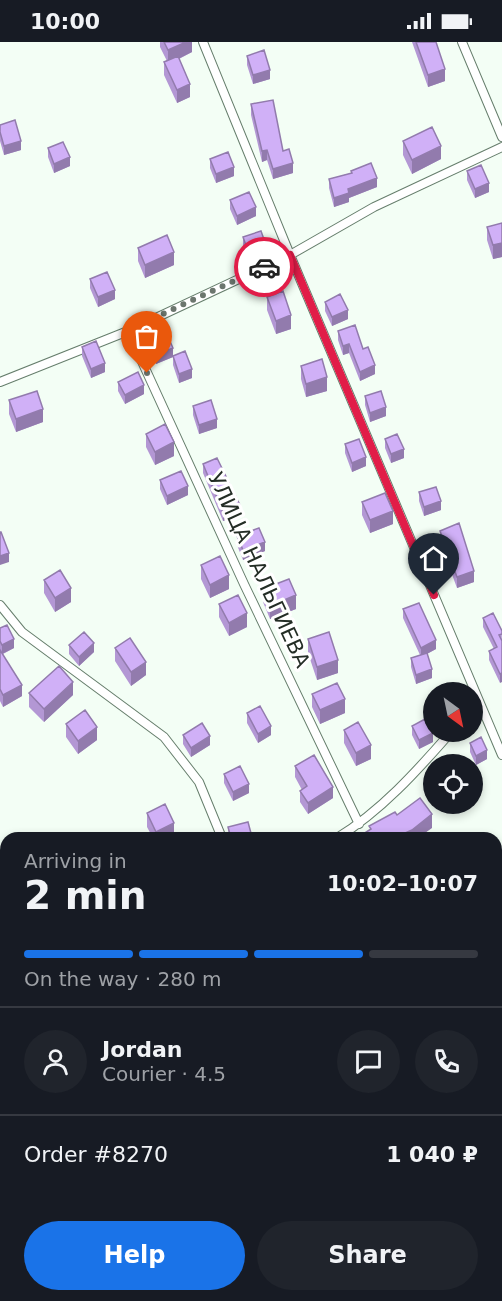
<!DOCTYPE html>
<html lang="en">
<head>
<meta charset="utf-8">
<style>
	body { margin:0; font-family:"DejaVu Sans",sans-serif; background:#20242c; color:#f1f3f6; height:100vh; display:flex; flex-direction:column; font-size:22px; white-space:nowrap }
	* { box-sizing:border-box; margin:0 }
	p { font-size:20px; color:#9ea1a6 }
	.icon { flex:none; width:33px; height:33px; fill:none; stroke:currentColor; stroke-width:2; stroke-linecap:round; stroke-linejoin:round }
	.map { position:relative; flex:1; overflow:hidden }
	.side { position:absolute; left:0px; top:790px; width:502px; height:470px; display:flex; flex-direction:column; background:#171b24; border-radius:18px 18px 0 0; box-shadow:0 3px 9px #0003 }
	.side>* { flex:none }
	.needle { width:39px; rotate:147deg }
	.fabs { position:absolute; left:423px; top:640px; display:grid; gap:12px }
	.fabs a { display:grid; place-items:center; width:60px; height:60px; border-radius:50%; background:#171b24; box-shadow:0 3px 9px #0003; font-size:30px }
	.pin { position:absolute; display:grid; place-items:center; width:51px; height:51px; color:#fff; margin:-62px -26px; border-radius:50% 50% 50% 0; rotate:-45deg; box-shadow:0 0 6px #0007 }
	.pin .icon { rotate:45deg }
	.courier { position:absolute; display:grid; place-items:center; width:60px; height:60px; margin:-30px; border:4px solid #e11d48; border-radius:50%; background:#fff; color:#222; box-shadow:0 2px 8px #0007 }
	.head em { font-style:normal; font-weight:700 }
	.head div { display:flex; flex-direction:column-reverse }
	.head { display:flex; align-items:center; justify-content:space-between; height:102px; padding:0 24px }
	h1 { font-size:39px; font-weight:700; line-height:45px }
	.bar { display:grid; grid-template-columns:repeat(4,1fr); gap:9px 6px; align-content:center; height:72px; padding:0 24px }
	.bar i { height:8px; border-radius:4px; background:#363941 }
	.bar .active { background:#1a73e8 }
	.bar p { grid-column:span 4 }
	.line { display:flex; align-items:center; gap:15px; padding:0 24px; border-top:2px solid #363941 }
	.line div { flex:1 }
	.round { display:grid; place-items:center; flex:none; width:63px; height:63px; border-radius:32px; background:#20242c }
	.action { display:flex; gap:12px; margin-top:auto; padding:12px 24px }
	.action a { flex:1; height:69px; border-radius:36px; background:#1a73e8; color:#fff; font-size:24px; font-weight:700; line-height:69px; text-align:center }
	.action a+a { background:#20242c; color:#f1f3f6 }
	.status { display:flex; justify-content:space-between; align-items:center; height:42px; padding:0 30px; background:#171b24; direction:ltr }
	.status svg { height:16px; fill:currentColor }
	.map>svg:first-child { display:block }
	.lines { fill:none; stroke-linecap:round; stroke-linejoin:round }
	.street-casing { stroke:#667e6c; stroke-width:10 }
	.street { stroke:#fff; stroke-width:8 }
	.wall { fill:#b397d4 }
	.shaded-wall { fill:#927bad }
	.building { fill:#d0b0f7; stroke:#927bad; stroke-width:1.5 }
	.done { stroke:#6c766e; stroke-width:6; stroke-dasharray:0 10.8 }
	.route { stroke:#e11d48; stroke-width:8 }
	.labels { text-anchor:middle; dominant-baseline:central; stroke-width:6; stroke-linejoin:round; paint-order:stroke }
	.street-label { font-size:21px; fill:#232d25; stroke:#fff }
</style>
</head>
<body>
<div class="status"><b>10:00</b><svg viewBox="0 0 49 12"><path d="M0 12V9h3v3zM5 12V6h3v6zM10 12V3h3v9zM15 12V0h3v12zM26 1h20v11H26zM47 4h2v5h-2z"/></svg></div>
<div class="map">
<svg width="502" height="1259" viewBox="0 0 502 1259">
	<rect width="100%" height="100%" fill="#f3fef5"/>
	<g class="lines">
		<defs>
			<path id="street" d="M203,0L290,213L502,713
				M462,0L502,95
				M128,289L244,542L359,782
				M0,340L128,289L290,213L374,165L502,105
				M0,563L22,590L164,695L199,740L222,796
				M337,796C381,769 417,729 451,690
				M0,990L6,999
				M496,996L502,993
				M496,1155L502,1162
				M156,1254L159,1259
				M75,1259L81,1254
				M490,1259L502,1252"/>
		</defs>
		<use href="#street" class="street-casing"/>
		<use href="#street" class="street"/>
	</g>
	<path class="wall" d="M160,0H192V10L179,17L190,55L177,61L164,33V20L167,19L160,5Z
		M412,0H436L445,39L428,45Z
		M247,14L270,37L253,42L247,23Z
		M251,62L293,131L273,137L267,118L262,120L251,73Z
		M0,83L21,108L4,113L0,99Z
		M403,99L441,117L412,132L403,113Z
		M48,106L70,124L54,131L48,115Z
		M210,117L234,134L216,141L210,126Z
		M351,129L377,145L349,156V160L334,165L329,146V137L351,131Z
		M467,129L489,150L475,156L467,138Z
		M230,158L256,174L237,183L230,167Z
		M502,181V215L493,217L487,198V185Z
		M243,195L266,212L248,218L243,204Z
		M138,206L174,223L145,236L138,219Z
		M90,237L115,257L98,265L90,246Z
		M267,255L291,287L276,292L267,268Z
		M325,260L348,277L332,284L325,269Z
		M338,289L363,307L375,332L360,339L349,311L343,313L338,298Z
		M148,296L173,314L192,336L179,341L173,323V315L156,322L148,305Z
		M82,305L105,330L91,336L82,314Z
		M301,324L327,349L306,355L301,337Z
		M118,340L144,352L125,362L118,349Z
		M365,354L386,374L370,380L365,363Z
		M9,358L43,380L16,390L9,372Z
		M193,364L217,386L199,392L193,373Z
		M146,392L174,414L155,423L146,405Z
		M385,397L404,416L391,421L385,406Z
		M345,402L366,424L352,430L345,411Z
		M203,422L240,472L223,479L203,431Z
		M160,438L188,453L167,463L160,447Z
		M419,450L441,468L424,474L419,459Z
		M362,460L393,482L370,491L362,473Z
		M440,489L474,540L457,546L440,500Z
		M237,494L265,509L243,518L237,503Z
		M201,523L229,547L210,556L201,537Z
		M44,538L71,560L55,570L44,551Z
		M263,547L296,567L270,577L263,560Z
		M219,562L247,585L229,594L219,575Z
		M403,567L436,607L427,612L432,636L416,642L411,625V616L420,613L403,576Z
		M483,576L502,589L500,641L489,618V609L494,607L483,585Z
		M0,586L14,606L3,612L22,654L3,665L0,659Z
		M308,597L338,631L317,638L308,611Z
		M69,603L94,610L79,624L69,612Z
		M115,606L146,633L131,644L115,619Z
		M29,651L73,653L44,680L29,665Z
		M312,652L345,671L320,682L312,665Z
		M247,671L271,693L258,701L247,681Z
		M66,682L97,698L78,712L66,695Z
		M412,684L433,700L419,707L412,693Z
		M344,688L371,717L356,724L344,701Z
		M183,693L210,703L191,715L183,702Z
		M470,701L487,717L476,723L470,710Z
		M295,724L333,756L308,772L300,760V749L302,748L295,735Z
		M224,732L249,751L233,759L224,741Z
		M147,771L174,794L169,796H153L147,785Z
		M228,785L252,796H229Z
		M6,961V978L3,972V963Z"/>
	<path class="shaded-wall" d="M186,0H192V10L168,22V8Z
		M445,27V39L428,45V33Z
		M270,28V37L253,42V33Z
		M190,42V55L177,61V48Z
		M21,99V108L4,113V104Z
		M441,104V117L412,132V118Z
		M267,108V118L262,120V109Z
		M70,115V124L54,131V122Z
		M293,121V131L273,137V127Z
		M234,125V134L216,141V132Z
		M377,136V145L349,156V160L334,165V156L348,147Z
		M489,141V150L475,156V147Z
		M256,165V174L237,183V174Z
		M502,201V215L493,217V203Z
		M266,203V212L248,218V209Z
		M174,210V223L145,236V223Z
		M115,248V257L98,265V255Z
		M348,268V277L332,284V275Z
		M291,273V287L276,292V279Z
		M349,302V311L343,313V304Z
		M173,306V315L156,322V313Z
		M105,321V330L91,336V327Z
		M375,323V332L360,339V330Z
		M192,327V336L179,341V332Z
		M327,335V349L306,355V342Z
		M144,343V352L125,362V353Z
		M386,365V374L370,380V371Z
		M43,367V380L16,390V377Z
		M217,377V386L199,392V383Z
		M174,400V414L155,423V410Z
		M404,407V416L391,421V412Z
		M366,415V424L352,430V421Z
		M188,444V453L167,463V454Z
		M441,459V468L424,474V465Z
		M240,463V472L223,479V470Z
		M393,469V482L370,491V478Z
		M265,500V509L243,518V508Z
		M9,511V520L0,523V514Z
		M474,529V540L457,546V535Z
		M229,533V547L210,556V543Z
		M71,546V560L55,570V556Z
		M296,553V567L270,577V564Z
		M247,571V585L229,594V581Z
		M14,597V606L2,612V603Z
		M436,598V607L421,615V606Z
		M94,601V610L79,624V615Z
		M338,618V631L317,638V625Z
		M146,620V633L131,644V630Z
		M432,627V636L416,642V633Z
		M502,631V640L500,641V632Z
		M73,640V653L44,680V667Z
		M22,643V654L3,665V653Z
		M345,657V671L320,682V668Z
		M271,684V693L258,701V692Z
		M97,685V698L78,712V699Z
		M433,691V700L419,707V698Z
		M210,694V703L191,715V706Z
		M371,703V717L356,724V711Z
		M487,708V717L476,723V714Z
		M249,742V751L233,759V750Z
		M333,745V756L308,772V761Z
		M432,772V786L418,796H394Z
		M174,781V794L169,796H156V790Z
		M502,967V976L496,978V969Z
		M6,1033V1042L0,1045V1036Z
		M502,1036V1045L496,1048V1039Z
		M498,1107V1116L496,1117V1108Z
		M6,1205V1214L0,1218V1209Z"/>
	<path class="building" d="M164,0H186L168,8Z
		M416,0H436L445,27L428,33Z
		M264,8L270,28L253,33L247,14Z
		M178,14L190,42L177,48L164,20Z
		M273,58L283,109L289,107L293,121L273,127L267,108L262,109L251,62Z
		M15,78L21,99L4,104L0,90V83Z
		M432,85L441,104L412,118L403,99Z
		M63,100L70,115L54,122L48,106Z
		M228,110L234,125L216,132L210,117Z
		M371,121L377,136L348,147L349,151L334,156L329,137L352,131L351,129Z
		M481,123L489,141L475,147L467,129Z
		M249,150L256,165L237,174L230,158Z
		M502,181V201L493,203L487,185Z
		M261,189L266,203L248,209L243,195Z
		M167,193L174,210L145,223L138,206Z
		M107,230L115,248L98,255L90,237Z
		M283,249L291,273L276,279L267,255Z
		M340,252L348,268L332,275L325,260Z
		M355,283L363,307L368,305L375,323L360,330L349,302L343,304L338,289Z
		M165,288L173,306L156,313L148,296Z
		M96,299L105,321L91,327L82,305Z
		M185,309L192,327L179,332L173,314Z
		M322,317L327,335L306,342L301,324Z
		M138,330L144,343L125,353L118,340Z
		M37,349L43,367L16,377L9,358Z
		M381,349L386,365L370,371L365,354Z
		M211,358L217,377L199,383L193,364Z
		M165,382L174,400L155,410L146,392Z
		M397,392L404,407L391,412L385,397Z
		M359,397L366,415L352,421L345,402Z
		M217,416L240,463L223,470L203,422Z
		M181,429L188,444L167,454L160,438Z
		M436,445L441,459L424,465L419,450Z
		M385,451L393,469L370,478L362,460Z
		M459,481L474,529L457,535L440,489Z
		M259,486L265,500L243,508L237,494Z
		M0,490H1L9,511L0,514Z
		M220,514L229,533L210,543L201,523Z
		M60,528L71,546L55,556L44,538Z
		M289,537L296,553L270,564L263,547Z
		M238,553L247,571L229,581L219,562Z
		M419,561L436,598L421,606L403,567Z
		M493,571L502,589V592L499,593L502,599V631L500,632L489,609L497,605L483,576Z
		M7,583L14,597L2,603L0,599V586Z
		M84,590L94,601L79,615L69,603Z
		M329,590L338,618L317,625L308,597Z
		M130,596L146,620L131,630L115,606Z
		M0,608L22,643L3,653L0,647Z
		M427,611L432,627L416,633L411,616Z
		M59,624L73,640L44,667L29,651Z
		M337,641L345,657L320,668L312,652Z
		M260,664L271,684L258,692L247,671Z
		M85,668L97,685L78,699L66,682Z
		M425,677L433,691L419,698L412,684Z
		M358,680L371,703L356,711L344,688Z
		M202,681L210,694L191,706L183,693Z
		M481,695L487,708L476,714L470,701Z
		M314,713L333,745L308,761L300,749L307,744L295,724Z
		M240,724L249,742L233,750L224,732Z
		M420,756L432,772L412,788L394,796H357L371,787L369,784L395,770L397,773Z
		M165,762L174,781L156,790L147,771Z
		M248,780L252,795L246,796H231L228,785Z
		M502,949V967L496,969V951Z
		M6,961V969L3,963Z
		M0,1015L6,1026V1033L0,1036Z
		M502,1017V1036L496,1039V1020Z
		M2,1190L6,1196V1205L0,1209V1191Z
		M14,1255L16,1259H7Z"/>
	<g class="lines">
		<path class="done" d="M147,331L128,288L264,225"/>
		<path class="route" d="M264,225L290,213L434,553"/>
	</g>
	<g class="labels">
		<g class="street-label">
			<text transform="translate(259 528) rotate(65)">УЛИЦА НАЛЬГИЕВА</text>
		</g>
	</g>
</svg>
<div class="fabs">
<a><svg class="needle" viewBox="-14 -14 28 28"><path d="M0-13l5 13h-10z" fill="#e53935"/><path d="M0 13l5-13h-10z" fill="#9ea1a6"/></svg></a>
<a><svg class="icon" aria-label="locate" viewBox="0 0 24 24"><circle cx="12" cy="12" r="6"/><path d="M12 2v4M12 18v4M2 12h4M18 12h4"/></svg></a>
</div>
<div class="pin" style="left:147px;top:331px;background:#ea580c"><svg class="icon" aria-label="bag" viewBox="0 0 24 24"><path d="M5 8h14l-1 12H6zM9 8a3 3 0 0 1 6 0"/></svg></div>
<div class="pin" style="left:434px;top:553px;background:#1f2937"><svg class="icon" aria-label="home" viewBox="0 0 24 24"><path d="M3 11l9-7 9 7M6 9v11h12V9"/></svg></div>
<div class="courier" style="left:264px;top:225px"><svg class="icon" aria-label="car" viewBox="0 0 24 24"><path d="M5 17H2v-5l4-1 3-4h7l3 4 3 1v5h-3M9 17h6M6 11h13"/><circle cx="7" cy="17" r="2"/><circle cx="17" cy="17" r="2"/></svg></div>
<section class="side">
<div class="head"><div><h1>2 min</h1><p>Arriving in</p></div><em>10:02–10:07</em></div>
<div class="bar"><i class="active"></i><i class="active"></i><i class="active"></i><i></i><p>On the way · 280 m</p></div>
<div class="line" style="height:108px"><a class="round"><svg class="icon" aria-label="person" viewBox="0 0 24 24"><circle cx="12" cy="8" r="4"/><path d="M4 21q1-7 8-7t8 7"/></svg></a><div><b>Jordan</b><p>Courier · 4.5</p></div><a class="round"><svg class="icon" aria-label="chat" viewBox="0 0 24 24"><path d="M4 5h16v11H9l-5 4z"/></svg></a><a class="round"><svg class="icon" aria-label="phone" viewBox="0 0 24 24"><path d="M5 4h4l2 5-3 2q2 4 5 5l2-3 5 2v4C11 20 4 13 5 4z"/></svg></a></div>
<div class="line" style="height:78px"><div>Order #8270</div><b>1 040 ₽</b></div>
<div class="action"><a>Help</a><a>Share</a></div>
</section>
</div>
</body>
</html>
